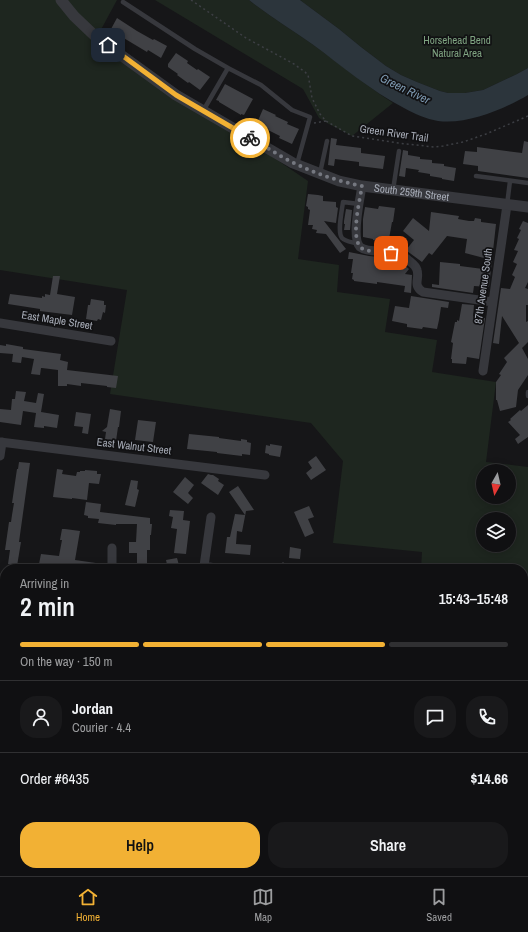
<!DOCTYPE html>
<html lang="en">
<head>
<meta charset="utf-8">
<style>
	body { margin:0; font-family:"Archivo Narrow",sans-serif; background:#19191b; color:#f1f3f6; height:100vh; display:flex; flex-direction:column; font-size:15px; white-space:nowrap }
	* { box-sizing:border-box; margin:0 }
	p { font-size:13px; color:#9c9d9f }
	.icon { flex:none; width:22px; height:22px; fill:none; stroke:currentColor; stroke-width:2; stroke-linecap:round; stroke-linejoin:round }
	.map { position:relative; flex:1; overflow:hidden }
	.sheet { position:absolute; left:0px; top:564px; width:528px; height:312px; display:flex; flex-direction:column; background:#101012; border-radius:16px 16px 0 0; box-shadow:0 2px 10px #0003,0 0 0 1px #303032 }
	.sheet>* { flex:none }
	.needle { width:26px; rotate:188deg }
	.tools { position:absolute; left:476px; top:464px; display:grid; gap:8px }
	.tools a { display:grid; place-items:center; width:40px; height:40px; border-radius:50%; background:#101012; box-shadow:0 2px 10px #0003,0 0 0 1px #303032; font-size:20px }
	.pin { position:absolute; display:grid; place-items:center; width:34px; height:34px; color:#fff; margin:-17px; border-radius:8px; box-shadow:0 2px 6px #0006 }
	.courier { position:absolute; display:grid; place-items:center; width:40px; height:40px; margin:-20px; border:3px solid #f2b134; border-radius:50%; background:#fff; color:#222; box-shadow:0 1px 5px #0007 }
	.overview em { font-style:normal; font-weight:600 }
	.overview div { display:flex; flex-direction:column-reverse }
	.overview { display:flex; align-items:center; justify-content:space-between; height:68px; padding:0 20px }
	h1 { font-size:26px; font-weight:600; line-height:30px }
	.bar { display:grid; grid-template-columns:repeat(4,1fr); gap:6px 4px; align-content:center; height:48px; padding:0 20px }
	.bar i { height:5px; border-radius:3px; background:#303032 }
	.bar .on { background:#f2b134 }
	.bar p { grid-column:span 4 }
	.line { display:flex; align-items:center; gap:10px; padding:0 20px; border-top:1px solid #303032 }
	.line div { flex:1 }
	.round { display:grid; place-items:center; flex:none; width:42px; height:42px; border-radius:16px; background:#19191b }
	.cta { display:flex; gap:8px; margin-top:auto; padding:8px 20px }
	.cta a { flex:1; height:46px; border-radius:16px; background:#f2b134; color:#111; font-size:16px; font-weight:600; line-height:46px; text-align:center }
	.cta a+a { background:#19191b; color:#f1f3f6 }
	.menu { display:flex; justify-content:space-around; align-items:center; height:56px; border-top:1px solid #303032; background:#101012; font-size:11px; color:#9c9d9f }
	.menu a { display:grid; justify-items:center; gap:2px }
	.menu .on { color:#f2b134 }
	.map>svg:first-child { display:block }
	.green { fill:#1e261f; fill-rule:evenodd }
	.water { fill:#2c353c }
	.building { fill:#404145 }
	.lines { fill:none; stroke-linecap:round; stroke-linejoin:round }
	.path { stroke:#3d3f44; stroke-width:1.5; stroke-dasharray:2 3; stroke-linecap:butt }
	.service { stroke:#37383d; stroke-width:4.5 }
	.minor { stroke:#37383d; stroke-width:9 }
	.tertiary { stroke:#37383d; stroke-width:11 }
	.done { stroke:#757880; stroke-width:4; stroke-dasharray:0 7.2 }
	.route { stroke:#f2b134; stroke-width:5 }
	.labels { text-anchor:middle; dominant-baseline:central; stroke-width:3.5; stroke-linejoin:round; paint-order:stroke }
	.park-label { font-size:11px; fill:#7fa381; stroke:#111113 }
	.street-label { font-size:11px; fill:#a8adb8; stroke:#111113 }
	.water-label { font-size:12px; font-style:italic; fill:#7f9bb3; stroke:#111113 }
</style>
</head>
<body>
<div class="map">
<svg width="528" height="876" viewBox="0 0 528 876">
	<rect width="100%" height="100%" fill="#161618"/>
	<path class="green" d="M0,0H117L97,37L308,181L298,259L339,265L337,292L390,299L385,332L437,340L432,372L496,382L486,462L528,467V649L523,648V569H421L422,552L333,543L343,461L311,423L110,394L127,290L0,270ZM483,471H509V497H483ZM483,519H509V545H483Z
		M155,0H249C269,16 291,29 312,44C339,63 365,85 393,103L352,136L327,123L319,118L303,89Z
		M300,0H528V68L517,74L483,90L465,93H448L440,91L417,82L401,75L386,66L361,47L339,29Z
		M528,804V876H463V871H523V805Z"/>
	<path class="water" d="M249,0H300L339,29L361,47L386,66L401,75L417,82L440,91L448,93H465L483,90L517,74L528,68V95C504,109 467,125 438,121C426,119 415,114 404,108C371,91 342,66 312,44C291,29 269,16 249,0Z"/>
	<path class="building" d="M117,18L137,31L153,40L154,39L167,46L161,58L148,50L147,52L122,37L123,36L111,29Z
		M176,53L188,61L187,63L197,70L198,69L210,77L200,90L189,82L188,83L177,75L178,74L168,67V64Z
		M225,84L253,99L244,115L241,114V115L219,102V101L216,100Z
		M263,109L276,115L275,116L288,122L287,124L299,129L292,144L279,138L280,136L268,130L269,129L257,123Z
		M331,138L337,139L336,145L361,148V153L385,156L383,169L359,166V162L335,159L334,166L328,165Z
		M524,141L528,142V178L478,171V166L463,164L465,151L477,152V147L522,153Z
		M403,150L408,151V155L420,157V159L432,160V163L444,164V166L456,168L454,181L442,179V178L430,176V174L418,172L419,170L406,168L405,177L399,176Z
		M308,194L318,195L323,196V201L336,202V207L338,208L336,223L324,221L346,249L340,253L326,234L316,233L317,230L312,229L313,225H308L310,210L308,209V207L306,206Z
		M379,206L395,208L393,222H392L389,239H387V242L373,240V239L363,237V219L365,207L378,209Z
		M346,209L352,210L350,230H344L345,224H344V221Z
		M431,212L459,216L458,219L469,221H474L475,218L481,219V222L496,224L489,287L474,286L473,293L432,287V284L439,285L440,262L460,264V266L483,269L484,258L465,253L467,239L447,236L432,255L429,253L422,262L407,251L406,250L414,240L403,231L413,218L429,231Z
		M523,221L528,223V282L525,288L528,289V305H526V322L528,321V342L522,348L528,359V375L518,390L516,407L500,411L497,400H496V382L501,375L499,374L507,362L504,358L519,343L502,316L499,344L493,343L501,288L510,289L515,277L512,275L517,264L513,262L518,251L514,250L519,239L517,238L521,230L519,229Z
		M349,252L369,256L390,258L401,262L409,269L405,274L412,275L411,293L404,292L405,286L377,282V284L354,281V280L352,279L353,273H351L353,259H348Z
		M53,276H60L57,294L75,297L72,315L40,311V309L8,304L10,294L42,298V296L45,297V294L50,295Z
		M411,296L449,302L448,308L441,307L439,320L437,329L423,327L422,329L407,327V324L392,321L395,306L409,308Z
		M91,299L104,301V305H106L105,313L103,312L101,320L98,319L97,321L86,319L88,305H90Z
		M462,304L474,305L473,316L485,318L479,359L467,357L466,364L452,363V359H451L453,343L451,342L455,322H457V320L459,321Z
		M6,344L23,347V349L61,354L60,360L68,362L67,370L118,376L116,388L107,387V386L81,383V386L67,384V386H58V370L42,368H41L40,375L31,374L34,359L22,357L21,363L12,362L13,354L0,353V345L6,346Z
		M16,391L26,392L24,401L36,403L38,393L44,394L41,412L59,415L57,428L44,426V428L34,427L36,413L23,411L21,425L0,422V409L11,410L12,399H15Z
		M528,405V437L518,444L515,439L520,435L508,422L511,420L510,419L520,410L521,411Z
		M110,409L121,411L119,427H118L116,441L105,439L106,432L102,431L107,427Z
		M76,412L91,414L88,434L82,433L83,427L74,426Z
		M138,420L156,422L153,442L135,440Z
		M189,434L219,437V438L241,441V439L247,440V442L251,443L250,455L242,454V456L217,453V452L187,449Z
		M270,444L282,446L280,457L269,455V454L265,453L266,445L270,446Z
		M316,456L326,470L311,480L306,473L312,468L308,462Z
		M19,462L30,463L19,542H21L17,566L8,564L10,550H5L9,522H11L12,515L14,503H12L17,469H18Z
		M57,469L63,470L62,474L76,476L77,472H80V471H85V470L97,471V474H101L99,484L89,483L87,500L72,498V499L53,497Z
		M208,474L211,475H213L219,479L218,481L224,485L218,495L201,483Z
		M185,477L194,485L188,493L193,498L188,504L173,492Z
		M131,480L138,481L137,489L139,490L135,507L125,505Z
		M238,486L254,510L246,511L242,532L237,531L236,544L251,545L250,555L225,553L227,537H230L235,514L245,515L229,492Z
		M86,502L101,504L100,512L150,518V524H152L151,535H150V550H147V567H137V553H129V542H136L137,524H116V525L98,523L99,519L88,518V516L84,515Z
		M309,506L314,517L308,519L314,533L305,537L294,512Z
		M170,510L184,511L183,520L190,521L186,554L174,553L177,529L171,528L173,517L169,516Z
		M62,529H65L80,531L75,560L96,563L95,569H60L47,567V565L39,564L41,554L59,556L62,540H60Z
		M290,547L301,549L300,559L289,558Z
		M177,558L180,569H168L166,560Z
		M283,562L290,569H276Z"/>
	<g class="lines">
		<path class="path" d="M191,0L246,38L294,64L305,72L308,75L309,80L312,98L320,114L326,121L352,136L398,143L434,147L443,146L463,142L486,134L528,116
			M314,123L326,121"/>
		<path class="service" d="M123,2L195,49L228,68L261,85L292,110L310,117L297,164
			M203,111L228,68
			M320,173L327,141
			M476,176L528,183
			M393,190L399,151
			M507,205L510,181
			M358,244C353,242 346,242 342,238C337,232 342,210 343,202L359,204
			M528,392V396"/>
		<path class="minor" d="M362,186C360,199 351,238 360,247C365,251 374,251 380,251C389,252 400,253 407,259C410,262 416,265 417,270C420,279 412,285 423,292L493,302
			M0,323L111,341
			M483,371L507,205
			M0,442L265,475
			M0,456L2,442
			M211,517L204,566L221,569
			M112,569V548
			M0,578L5,579
			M0,672H5
			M0,781L5,782
			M294,871L343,876
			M73,876L74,871
			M224,876L225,871
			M389,876V871"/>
		<path class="tertiary" id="s1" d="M61,0L74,16L96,37L176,95L293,163L339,181L362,186L528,207"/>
	</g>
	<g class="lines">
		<path class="done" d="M250,138C265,146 279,156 294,163C316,174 338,181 362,186C360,200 349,242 363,249C370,252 383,252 391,253"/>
		<path class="route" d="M108,45L176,95L250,138"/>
	</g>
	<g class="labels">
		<g class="park-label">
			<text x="457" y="40">Horsehead Bend<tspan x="457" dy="13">Natural Area</tspan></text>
		</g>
		<g class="street-label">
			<text transform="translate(394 133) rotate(8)">Green River Trail</text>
			<text stroke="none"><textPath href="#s1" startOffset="408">South 259th Street</textPath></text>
			<text transform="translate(483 286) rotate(-82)">87th Avenue South</text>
			<text transform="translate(57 320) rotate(9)">East Maple Street</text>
			<text transform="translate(134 446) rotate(7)">East Walnut Street</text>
		</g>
		<g class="water-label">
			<text transform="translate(405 89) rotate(26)">Green River</text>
		</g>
	</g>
</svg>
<div class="tools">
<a><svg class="needle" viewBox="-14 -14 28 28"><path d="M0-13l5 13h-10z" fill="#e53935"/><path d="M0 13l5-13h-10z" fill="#9c9d9f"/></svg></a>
<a><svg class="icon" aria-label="layers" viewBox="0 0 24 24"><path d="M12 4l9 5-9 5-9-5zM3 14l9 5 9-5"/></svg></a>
</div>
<div class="pin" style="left:391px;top:253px;background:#ea580c"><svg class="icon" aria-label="bag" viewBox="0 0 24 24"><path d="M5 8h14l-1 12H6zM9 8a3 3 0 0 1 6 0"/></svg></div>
<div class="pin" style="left:108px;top:45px;background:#1f2937"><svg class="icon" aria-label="home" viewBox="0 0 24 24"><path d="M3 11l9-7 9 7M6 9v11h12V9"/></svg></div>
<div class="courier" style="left:250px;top:138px"><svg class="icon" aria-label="bike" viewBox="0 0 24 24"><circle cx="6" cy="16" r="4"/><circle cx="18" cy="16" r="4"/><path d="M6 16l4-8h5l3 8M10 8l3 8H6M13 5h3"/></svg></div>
<section class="sheet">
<div class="overview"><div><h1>2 min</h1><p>Arriving in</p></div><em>15:43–15:48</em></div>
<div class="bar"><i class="on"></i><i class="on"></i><i class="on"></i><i></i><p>On the way · 150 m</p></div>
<div class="line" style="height:72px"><a class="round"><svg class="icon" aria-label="person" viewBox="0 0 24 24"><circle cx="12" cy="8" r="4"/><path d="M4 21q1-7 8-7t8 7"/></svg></a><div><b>Jordan</b><p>Courier · 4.4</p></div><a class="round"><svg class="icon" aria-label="chat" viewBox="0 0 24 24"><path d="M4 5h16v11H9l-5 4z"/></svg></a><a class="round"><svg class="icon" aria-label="phone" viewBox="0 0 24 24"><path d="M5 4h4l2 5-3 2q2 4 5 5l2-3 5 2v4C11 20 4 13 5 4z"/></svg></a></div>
<div class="line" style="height:52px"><div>Order #6435</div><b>$14.66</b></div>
<div class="cta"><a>Help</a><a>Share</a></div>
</section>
</div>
<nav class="menu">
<a class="on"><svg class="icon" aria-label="home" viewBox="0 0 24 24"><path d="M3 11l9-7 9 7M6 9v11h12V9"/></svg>Home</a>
<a><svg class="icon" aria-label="map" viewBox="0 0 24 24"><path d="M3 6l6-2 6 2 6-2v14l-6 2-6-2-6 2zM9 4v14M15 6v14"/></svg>Map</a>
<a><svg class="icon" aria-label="saved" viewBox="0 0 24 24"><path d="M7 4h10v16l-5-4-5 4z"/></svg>Saved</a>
</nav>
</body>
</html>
